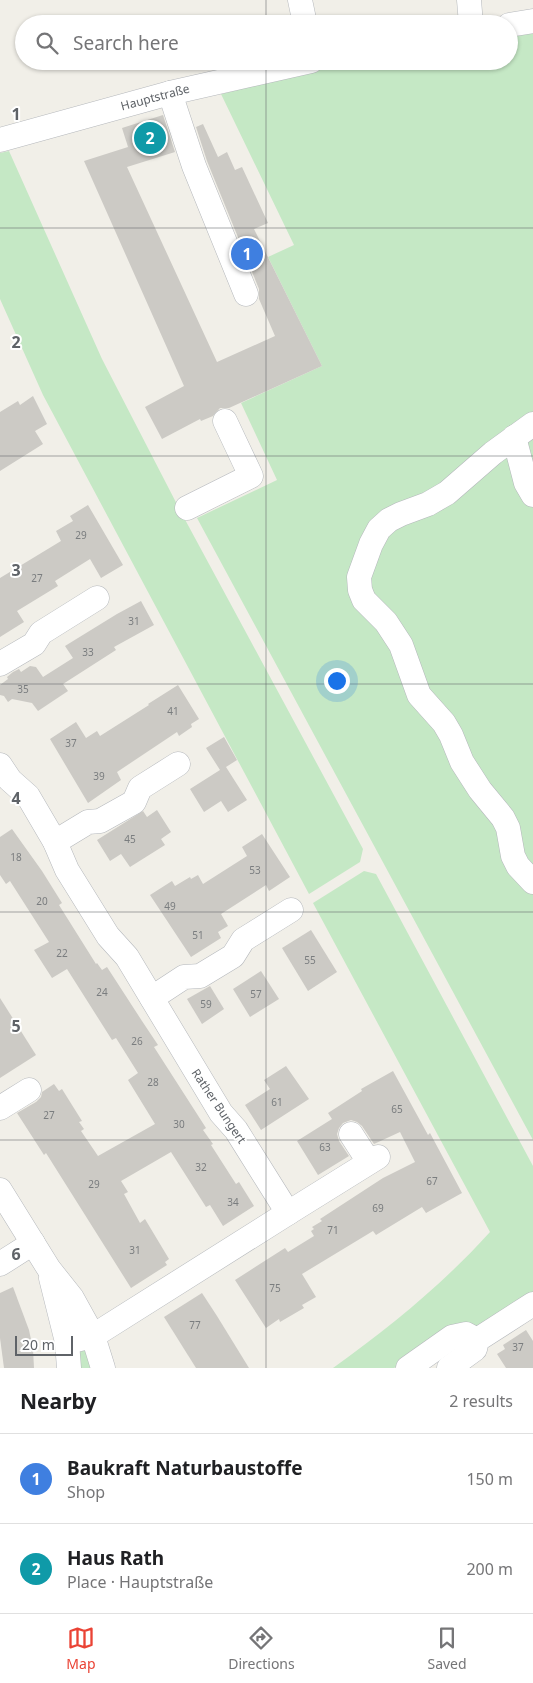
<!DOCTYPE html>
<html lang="en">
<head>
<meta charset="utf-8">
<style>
	:root { --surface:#fff; --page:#f6f6f6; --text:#202124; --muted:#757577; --line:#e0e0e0; --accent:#ea4335 }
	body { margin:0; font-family:"Noto Sans",sans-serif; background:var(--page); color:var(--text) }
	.scale { position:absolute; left:15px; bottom:12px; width:58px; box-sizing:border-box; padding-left:5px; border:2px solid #5f6368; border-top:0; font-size:14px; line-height:18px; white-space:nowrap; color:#5f6368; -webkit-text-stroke:4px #fff; paint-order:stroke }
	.you { position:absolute; left:336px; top:680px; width:18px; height:18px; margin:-12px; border:4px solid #fff; border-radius:50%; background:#1a73e8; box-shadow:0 0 0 8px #1a73e833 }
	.badge { display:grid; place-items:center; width:32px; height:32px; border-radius:50%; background:var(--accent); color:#fff; font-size:16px; font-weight:700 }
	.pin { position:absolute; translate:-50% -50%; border:2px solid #fff; box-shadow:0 1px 5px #0006 }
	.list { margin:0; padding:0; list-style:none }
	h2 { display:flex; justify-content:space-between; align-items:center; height:65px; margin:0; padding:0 20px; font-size:21px }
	h2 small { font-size:16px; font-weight:400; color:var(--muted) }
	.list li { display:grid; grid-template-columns:32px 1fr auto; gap:15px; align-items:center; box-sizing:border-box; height:90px; padding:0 20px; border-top:1px solid var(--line) }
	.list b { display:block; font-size:19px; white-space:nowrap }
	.list p { margin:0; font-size:16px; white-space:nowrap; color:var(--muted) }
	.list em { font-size:16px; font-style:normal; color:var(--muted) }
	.icon { flex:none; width:28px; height:28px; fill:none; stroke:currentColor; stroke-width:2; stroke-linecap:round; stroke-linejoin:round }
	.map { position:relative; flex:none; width:533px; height:1368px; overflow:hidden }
	.search { position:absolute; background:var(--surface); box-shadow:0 1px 4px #0004; left:15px; right:15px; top:15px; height:55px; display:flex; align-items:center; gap:12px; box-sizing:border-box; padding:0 18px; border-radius:28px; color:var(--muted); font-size:19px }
	.sheet { height:245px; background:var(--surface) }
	nav { display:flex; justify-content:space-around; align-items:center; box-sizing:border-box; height:70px; border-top:1px solid var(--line); background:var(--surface); font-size:14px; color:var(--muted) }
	nav a { display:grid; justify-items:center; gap:2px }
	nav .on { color:var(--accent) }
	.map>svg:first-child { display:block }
</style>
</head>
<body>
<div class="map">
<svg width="533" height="1368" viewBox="0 0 533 1368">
	<rect width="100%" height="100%" fill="#f1efe8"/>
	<g fill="#c5e8c5">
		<path d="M533,31v1109l-336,-622 80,-38 -36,-77 81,-37 -54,-109 26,-12 -73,-151 112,-28 33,-5h143v-25z"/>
		<path d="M9,151l93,208 80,155 181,335 -3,13 -51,32 -266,-499 -43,-96v-146z"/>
		<path d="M364,871l12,3 157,292v126l-60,38 -14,-3 -65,41h-61c57,-41 110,-84 157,-136l-177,-329z"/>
		<path d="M83,1350h4l9,18h-22l5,-15z"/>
	</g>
	<g fill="#cccac5">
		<path d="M163,115l12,37 -48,15 90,195 58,-26 -16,-37v-10l-52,-128 -11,-34 7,-3 15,33 9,-5 8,18 7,-3 26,56 -14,6 68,137 -93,42h-9l-7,8 -12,5 -1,-2 -38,20 -17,-32 39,-21 -100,-225 44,-14 -6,-19z"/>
		<path d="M33,396l14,28 -12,7 8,13 -43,27v-59l18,-11 2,4z"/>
		<path d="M88,505l35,60 -22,13 -11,-19 -35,22 3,5 -41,25 7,11 -24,15v-59l61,-37 -5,-10 17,-10 -3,-5z"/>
		<path d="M141,601l13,24 -40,22 2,3 -53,34 5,7 -30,20 -6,-8 -20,-4 -4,3 -4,-6 -4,-1v-10l8,-6 -1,-2 6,-5 6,-3 2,3 9,-6 6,1 7,10 30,-19 -8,-12 52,-32z"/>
		<path d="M178,685l21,34 -8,5 1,3 -13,9 -2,-4 -60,40 4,8 -33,23 -38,-64 26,-17 10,16 11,-7 3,5 49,-31 -1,-1z"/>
		<path d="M224,737l13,23 -11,7 21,33 -19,12 -7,-11 -17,11 -14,-23 30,-19 -14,-22z"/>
		<path d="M157,810l14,22 -10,7 4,6 -35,22 -9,-13 -11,7 -13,-21 46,-29 4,6z"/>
		<path d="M12,829l30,42 20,32 -3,2 37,59 1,-1 5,7 5,-3 35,54 16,24 -4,2 52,81 -3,2 10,14 -2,1 25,39 3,-2 15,24 -31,20 -13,-21 -4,2 -35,-55 -50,29 7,11 -4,2 16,29 5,-4 24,40 -4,3 2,3 -36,23 -85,-135 -2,2 -27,-42 19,-11 5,-5 1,-5 12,-8 5,7 3,-2 20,32 -3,1 5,7 -3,2 17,25 57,-32 -27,-44 10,-7 -22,-35 -4,2 -45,-71 -15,9 -18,-28 15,-8 -39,-61 -4,3 -6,-9v-38z"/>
		<path d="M262,834l28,43 -21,14 -3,-6 -45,29 7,12 -10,6 3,6 -30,19 -41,-62 22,-14 3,5 15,-9 1,2 7,-4 5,9 44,-28 -5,-9z"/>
		<path d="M311,930l26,42 -29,19 -26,-43z"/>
		<path d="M261,971l18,28 -29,18 -17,-28z"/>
		<path d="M210,986l14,23 -22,15 -15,-25z"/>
		<path d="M0,998l36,57 -36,23z"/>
		<path d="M286,1066l23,33 -48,31 -16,-25 25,-16 -6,-9z"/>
		<path d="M393,1071l35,64 2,-2 32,60 -36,20 -4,-6 -46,28 -3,-4 -71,43 14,23 -14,8 2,3 -24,14 -1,-3 -13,9 -31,-48 50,-32 3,4 26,-16 -3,-5 3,-2 -2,-2 10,-6 -2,-2 63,-41 32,-16 -15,-30 -26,12 -12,-18 -5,-4 -6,-2 -8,3 -4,5 -2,6 2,7 10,15 -31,19 -21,-34 35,-22 -4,-6 34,-22 -1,-2z"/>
		<path d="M13,1287l16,43 4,19 1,19h-30l-4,-30v-45z"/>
		<path d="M202,1293l15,23 32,52h-53l-32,-51z"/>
		<path d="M526,1330l7,11v27h-27l-9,-14 8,-5 -2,-4z"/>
	</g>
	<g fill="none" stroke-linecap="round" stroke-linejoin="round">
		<g stroke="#b5b8bc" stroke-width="25">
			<g id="minor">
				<path d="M300,0l5,24"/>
				<path d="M469,0l2,24"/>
				<path d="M509,25l24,-4"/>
				<path d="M170,93l24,73 52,128"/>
				<path d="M0,140l170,-47 141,-32"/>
				<path d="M533,424l-40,29 -46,40 -19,11 -27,10 -12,6 -10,9 -8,15 -12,33 1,13 4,10 22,22 15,23 18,50 25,28 7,12 11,27 18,28 23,28 5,10 5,28 5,10 15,16"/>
				<path d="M514,437l12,46 7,12"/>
				<path d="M187,508l64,-32 -26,-55"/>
				<path d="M0,664l34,-20 7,-11 56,-35"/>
				<path d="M0,765l10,15 18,16 27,46 12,28 41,66 19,21 94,156 15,17 52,83 -195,123 -26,6"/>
				<path d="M55,842l33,-20 12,-1 34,-19 6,-14 38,-24"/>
				<path d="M152,998l32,-21 16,-1 33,-20 10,-16 48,-30"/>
				<path d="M0,1108l29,-18"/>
				<path d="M351,1134l18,28"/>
				<path d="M0,1190l49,79 23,29 21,38 10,32"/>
				<path d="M288,1213l90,-56"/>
				<path d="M0,1264l33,-21"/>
				<path d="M51,1278l16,64 2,26"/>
				<path d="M408,1368l44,-31 14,-3 11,6"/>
				<path d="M449,1368l26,-19 2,-9 56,-36"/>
			</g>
		</g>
		<use href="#minor" stroke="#fff" stroke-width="24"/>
	</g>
	<path fill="none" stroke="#5f6368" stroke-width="1" stroke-opacity="0.55" d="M266,0v24M266,61v1307M0,228h533M0,456h533M0,684h533M0,912h533M0,1140h533"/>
	<g text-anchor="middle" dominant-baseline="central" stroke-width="4" stroke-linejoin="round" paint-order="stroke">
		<g font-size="10" fill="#7a7d7f">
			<text x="81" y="535">29</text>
			<text x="37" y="578">27</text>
			<text x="134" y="621">31</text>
			<text x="88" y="652">33</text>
			<text x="23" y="689">35</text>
			<text x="173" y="711">41</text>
			<text x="71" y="743">37</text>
			<text x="99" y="776">39</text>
			<text x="130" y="839">45</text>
			<text x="16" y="857">18</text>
			<text x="255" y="870">53</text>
			<text x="42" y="901">20</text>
			<text x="170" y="906">49</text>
			<text x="198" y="935">51</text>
			<text x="62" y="953">22</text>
			<text x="310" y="960">55</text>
			<text x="102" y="992">24</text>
			<text x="256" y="994">57</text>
			<text x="206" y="1004">59</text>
			<text x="137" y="1041">26</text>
			<text x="153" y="1082">28</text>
			<text x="277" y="1102">61</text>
			<text x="397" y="1109">65</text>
			<text x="49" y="1115">27</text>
			<text x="179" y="1124">30</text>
			<text x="325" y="1147">63</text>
			<text x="201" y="1167">32</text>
			<text x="432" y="1181">67</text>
			<text x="94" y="1184">29</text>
			<text x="233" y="1202">34</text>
			<text x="378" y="1208">69</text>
			<text x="333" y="1230">71</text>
			<text x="135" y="1250">31</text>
			<text x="275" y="1288">75</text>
			<text x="195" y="1325">77</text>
			<text x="518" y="1347">37</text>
		</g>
		<g font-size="12" fill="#5f6368" stroke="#fff">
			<text transform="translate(155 97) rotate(-15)">Hauptstraße</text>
			<text transform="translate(219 1106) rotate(56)">Rather Bungert</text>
		</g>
	</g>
	<g font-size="16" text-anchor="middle" font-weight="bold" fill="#5f6368" stroke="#fff" stroke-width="4" stroke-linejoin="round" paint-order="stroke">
		<text x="16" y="120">1</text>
		<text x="16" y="348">2</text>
		<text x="16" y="576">3</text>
		<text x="16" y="804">4</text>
		<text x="16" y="1032">5</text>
		<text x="16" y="1260">6</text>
	</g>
</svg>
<div class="scale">20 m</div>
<div class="you"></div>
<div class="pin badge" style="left:247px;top:254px;background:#3f7fe0">1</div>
<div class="pin badge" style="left:150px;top:138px;background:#0f9aa8">2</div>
<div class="search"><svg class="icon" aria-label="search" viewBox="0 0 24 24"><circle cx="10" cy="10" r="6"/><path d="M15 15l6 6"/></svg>Search here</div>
</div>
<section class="sheet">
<h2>Nearby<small>2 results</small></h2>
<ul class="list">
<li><span class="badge" style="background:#3f7fe0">1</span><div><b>Baukraft Naturbaustoffe</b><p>Shop</p></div><em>150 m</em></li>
<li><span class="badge" style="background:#0f9aa8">2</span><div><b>Haus Rath</b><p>Place · Hauptstraße</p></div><em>200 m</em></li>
</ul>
</section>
<nav>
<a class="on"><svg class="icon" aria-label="map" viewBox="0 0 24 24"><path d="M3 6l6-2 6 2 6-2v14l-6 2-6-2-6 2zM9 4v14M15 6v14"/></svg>Map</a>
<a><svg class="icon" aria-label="directions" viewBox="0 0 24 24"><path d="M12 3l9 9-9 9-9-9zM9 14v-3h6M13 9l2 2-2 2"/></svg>Directions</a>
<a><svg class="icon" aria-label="saved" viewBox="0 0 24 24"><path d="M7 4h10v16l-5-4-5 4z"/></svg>Saved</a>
</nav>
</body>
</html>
